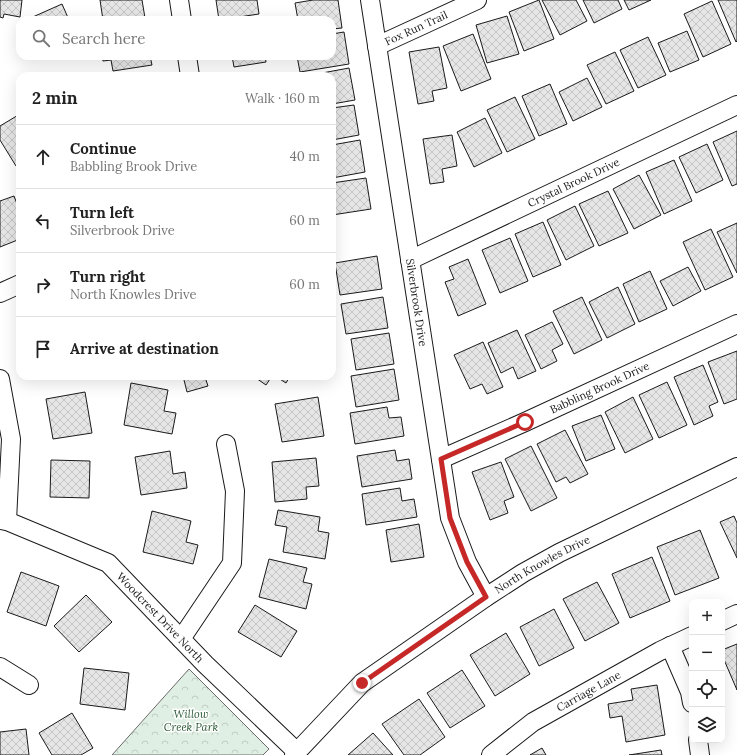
<!DOCTYPE html>
<html lang="en">
<head>
<meta charset="utf-8">
<style>
	:root { --surface:#fff; --page:#f6f6f6; --text:#222; --muted:#767676; --line:#e0e0e0 }
	body { margin:0; font-family:Lora,serif; background:var(--page); color:var(--text) }
	.controls { position:absolute; right:12px; bottom:12px; display:grid; overflow:hidden; border-radius:8px; box-shadow:0 4px 16px #0002 }
	.controls button { width:36px; height:36px; display:grid; place-items:center; padding:0; border:0; border-bottom:1px solid var(--line); background:var(--surface); color:var(--text); font:20px sans-serif }
	.stop { position:absolute; width:12px; height:12px; margin:-9px; border:3px solid #c62828; border-radius:50%; background:#fff }
	.stop.end { background:#c62828; border-color:#fff; box-shadow:0 1px 4px #0008 }
	.list { margin:0; padding:0; list-style:none }
	h2 { display:flex; justify-content:space-between; align-items:center; height:52px; margin:0; padding:0 16px; font-size:17px }
	h2 small { font-size:13px; font-weight:400; color:var(--muted) }
	.list li { display:grid; grid-template-columns:26px 1fr auto; gap:12px; align-items:center; box-sizing:border-box; height:64px; padding:0 16px; border-top:1px solid var(--line) }
	.list b { display:block; font-size:15px; white-space:nowrap }
	.list p { margin:0; font-size:13px; white-space:nowrap; color:var(--muted) }
	.list em { font-size:13px; font-style:normal; color:var(--muted) }
	.icon { flex:none; width:22px; height:22px; fill:none; stroke:currentColor; stroke-width:2; stroke-linecap:round; stroke-linejoin:round }
	.map { position:relative; flex:none; width:737px; height:755px; overflow:hidden }
	.search { position:absolute; background:var(--surface); box-shadow:0 4px 16px #0002; left:16px; top:16px; width:320px; height:44px; display:flex; align-items:center; gap:10px; box-sizing:border-box; padding:0 14px; border-radius:12px; color:var(--muted); font-size:15px }
	.panel { position:absolute; background:var(--surface); box-shadow:0 4px 16px #0002; left:16px; top:72px; width:320px; height:308px; border-radius:12px }
	.map>svg:first-child { display:block }
</style>
</head>
<body>
<div class="map">
<svg width="737" height="755" viewBox="0 0 737 755">
	<defs>
		<pattern id="forest-crowns" width="20" height="18" patternUnits="userSpaceOnUse"><rect width="20" height="18" fill="#e0efe3"/><path d="M2 6a3 3 0 1 1 6 0M12 15a3 3 0 1 1 6 0" fill="none" stroke="#c0ccc2"/></pattern>
		<pattern id="building-cross-hatch" width="8" height="8" patternUnits="userSpaceOnUse"><rect width="8" height="8" fill="#e6e6e6"/><path d="M0 0l8 8M0 8l8-8" fill="none" stroke="#c5c5c5"/></pattern>
	</defs>
	<rect width="100%" height="100%" fill="#fff"/>
	<path fill="url(#forest-crowns)" stroke="#6a6a6a" d="M189,669l80,80 -6,6h-151z"/>
	<g fill="url(#building-cross-hatch)" stroke="#1a1a1a">
		<path d="M0,0h22l-2,17 -16,-3 -1,4 -3,-1z"/>
		<path d="M100,0h42l3,18 -42,2z"/>
		<path d="M216,0h41l2,14 -40,6z"/>
		<path d="M313,0h25l4,28 -10,1v-9h-34l-3,-17z"/>
		<path d="M539,0l15,39 -30,12 -15,-39z"/>
		<path d="M542,0h34l11,21 -27,14z"/>
		<path d="M583,0h35l4,9 -28,14z"/>
		<path d="M624,0h27l-22,10z"/>
		<path d="M718,0h19v41l-1,1z"/>
		<path d="M712,1l19,43 -28,13 -19,-43z"/>
		<path d="M62,4l7,16h-43z"/>
		<path d="M507,16l12,38 -32,9 -11,-38z"/>
		<path d="M687,31l12,29 -29,12 -12,-29z"/>
		<path d="M344,32l5,32 -49,8 -3,-16h35v-22z"/>
		<path d="M473,34l18,45 -30,12 -18,-45z"/>
		<path d="M648,37l18,38 -28,13 -18,-38z"/>
		<path d="M439,47l8,41 -15,3 2,10 -16,3 -9,-52z"/>
		<path d="M615,52l19,39 -28,13 -19,-39z"/>
		<path d="M102,56h48l2,9 -39,6 -2,-11 -8,1z"/>
		<path d="M232,56h33l1,6 -32,5z"/>
		<path d="M349,68l6,32 -23,4v-28h-26z"/>
		<path d="M43,73l10,3h-11z"/>
		<path d="M268,73v3h-19z"/>
		<path d="M587,78l15,29 -29,14 -14,-29z"/>
		<path d="M550,84l17,40 -28,12 -17,-40z"/>
		<path d="M515,97l20,42 -28,13 -20,-42z"/>
		<path d="M354,105l5,30 -27,5v-32z"/>
		<path d="M20,114v50l-4,2 -16,-26v-14z"/>
		<path d="M485,118l17,35 -28,14 -17,-35z"/>
		<path d="M737,131v53l-5,2 -19,-44z"/>
		<path d="M452,135l5,31 -15,3 2,13 -14,2 -7,-45z"/>
		<path d="M360,140l5,32 -33,6v-33z"/>
		<path d="M707,144l16,36 -27,13 -17,-36z"/>
		<path d="M674,160l18,41 -28,13 -18,-42z"/>
		<path d="M639,175l22,40 -27,14 -21,-40z"/>
		<path d="M366,178l5,31 -39,6v-32z"/>
		<path d="M608,191l20,42 -29,13 -20,-42z"/>
		<path d="M14,196l6,16v27l-20,8v-46z"/>
		<path d="M575,206l19,40 -28,14 -19,-40z"/>
		<path d="M543,222l18,43 -28,12 -18,-43z"/>
		<path d="M737,223v50l-20,-41z"/>
		<path d="M711,229l22,48 -28,13 -22,-48z"/>
		<path d="M510,238l18,43 -28,12 -18,-43z"/>
		<path d="M377,256l5,33 -42,6 -5,-32z"/>
		<path d="M468,259l18,45 -28,12 -13,-34 9,-3 -5,-12z"/>
		<path d="M688,267l13,24 -28,15 -13,-25z"/>
		<path d="M650,271l17,38 -28,13 -16,-38z"/>
		<path d="M618,287l17,37 -28,14 -18,-36z"/>
		<path d="M383,297l5,31 -42,6 -5,-30z"/>
		<path d="M582,297l20,43 -28,14 -21,-43z"/>
		<path d="M552,322l11,22 -11,6 5,11 -16,8 -16,-34z"/>
		<path d="M517,330l19,41 -18,8 -5,-12 -12,6 -13,-30z"/>
		<path d="M389,333l5,31 -38,6 -5,-31z"/>
		<path d="M483,342l20,45 -16,7 -5,-10 -12,5 -16,-34z"/>
		<path d="M737,351v48l-13,5 -16,-42z"/>
		<path d="M703,365l15,37 -9,4 4,10 -19,9 -20,-48z"/>
		<path d="M394,369l5,31 -43,7 -5,-31z"/>
		<path d="M183,376h24l-2,1 3,9 -21,6z"/>
		<path d="M253,376h19l-6,9z"/>
		<path d="M275,376h15l-4,7z"/>
		<path d="M667,382l20,43 -28,13 -20,-43z"/>
		<path d="M131,383l37,7 -4,21 12,2 -4,21 -48,-9z"/>
		<path d="M85,392l7,41 -39,6 -7,-40z"/>
		<path d="M318,397l6,39 -42,6 -7,-38z"/>
		<path d="M633,397l20,42 -28,14 -20,-41z"/>
		<path d="M387,407l2,11 12,-1 3,19 -49,8 -5,-31z"/>
		<path d="M601,415l14,34 -29,12 -14,-35z"/>
		<path d="M565,430l23,44 -18,9 -4,-6 -10,5 -19,-38z"/>
		<path d="M531,446l26,52 -26,13 -26,-52z"/>
		<path d="M395,450l2,11 12,-2 3,20 -50,8 -5,-31z"/>
		<path d="M170,451l3,23 12,-2 2,16 -46,7 -6,-38z"/>
		<path d="M316,458l3,28 -13,1 1,12 -32,3 -3,-40z"/>
		<path d="M51,460l39,1 -1,37 -39,-1z"/>
		<path d="M501,462l13,35 -10,4 4,12 -18,7 -18,-48z"/>
		<path d="M400,488l2,13 12,-2 3,18 -51,8 -4,-31z"/>
		<path d="M278,510l42,7 -2,14 11,2 -4,26 -42,-7 4,-25 -12,-2z"/>
		<path d="M152,511l39,10 -5,21 12,3 -5,19 -50,-12z"/>
		<path d="M734,516l3,7v35l-17,-36z"/>
		<path d="M419,524l5,33 -33,5 -5,-32z"/>
		<path d="M700,530l19,48 -44,17 -18,-48z"/>
		<path d="M652,557l18,44 -40,17 -18,-44z"/>
		<path d="M269,559l38,9 -4,14 9,2 -6,25 -47,-12z"/>
		<path d="M21,572l38,14 -13,40 -39,-14z"/>
		<path d="M597,582l22,41 -34,18 -22,-42z"/>
		<path d="M86,595l26,27 -33,30 -25,-26z"/>
		<path d="M255,605l42,26 -16,26 -43,-25z"/>
		<path d="M554,609l20,39 -35,18 -19,-39z"/>
		<path d="M506,633l24,41 -35,22 -25,-41z"/>
		<path d="M737,644v46l-15,-35v-5z"/>
		<path d="M84,668l45,5 -4,37 -45,-6z"/>
		<path d="M462,670l23,36 -35,22 -23,-35z"/>
		<path d="M657,685l8,50 -39,7 -4,-26 -12,2 -2,-14 25,-4 -2,-11z"/>
		<path d="M419,699l26,38 -25,18h-16l-22,-31z"/>
		<path d="M72,713l21,35 -12,7h-29l-13,-22z"/>
		<path d="M26,729l3,26h-29v-23z"/>
		<path d="M373,733l20,22h-45z"/>
		<path d="M542,748l4,7h-16z"/>
		<path d="M661,750l1,5h-33z"/>
	</g>
	<g fill="none" stroke-linecap="round" stroke-linejoin="round">
		<g stroke="#1a1a1a" stroke-width="20">
			<g id="minor">
				<path d="M179,0l3,20"/>
				<path id="s1" d="M370,0l80,518 17,44 19,35"/>
				<path id="s2" d="M377,46l100,-46"/>
				<path d="M187,56l3,20"/>
				<path id="s3" d="M410,260l327,-155"/>
				<path d="M0,293l20,-9"/>
				<path d="M0,379l11,60 -4,82"/>
				<path id="s4" d="M441,459l84,-37 212,-98"/>
				<path id="s5" d="M0,520l7,1 101,42 97,101 92,88"/>
				<path d="M722,621l15,-7"/>
				<path d="M181,639l51,-76 3,-72 -9,-47"/>
				<path d="M670,646l20,46 2,11"/>
				<path d="M0,667l29,18"/>
				<path d="M698,740l2,15"/>
				<path id="s6" d="M294,755l68,-72 124,-86 37,-24 36,-20 178,-86"/>
				<path id="s7" d="M491,755l42,-33 127,-71 32,-15"/>
			</g>
		</g>
		<use href="#minor" stroke="#fff" stroke-width="18"/>
	</g>
	<g fill="none" stroke-linecap="round" stroke-linejoin="round">
		<path stroke="#c62828" stroke-width="5" d="M362,683l124,-86 -19,-35 -17,-44 -9,-59 84,-37"/>
	</g>
	<g text-anchor="middle" dominant-baseline="central" stroke-width="3" stroke-linejoin="round" paint-order="stroke">
		<g font-size="11" fill="#1a1a1a" stroke="#fff">
			<text stroke="none"><textPath href="#s2" startOffset="43">Fox Run Trail</textPath></text>
			<text stroke="none"><textPath href="#s3" startOffset="181">Crystal Brook Drive</textPath></text>
			<text stroke="none"><textPath href="#s1" startOffset="306">Silverbrook Drive</textPath></text>
			<text stroke="none"><textPath href="#s4" startOffset="174">Babbling Brook Drive</textPath></text>
			<text stroke="none"><textPath href="#s6" startOffset="315">North Knowles Drive</textPath></text>
			<text stroke="none"><textPath href="#s5" startOffset="192">Woodcrest Drive North</textPath></text>
			<text stroke="none"><textPath href="#s7" startOffset="117">Carriage Lane</textPath></text>
		</g>
		<g font-size="11" font-style="italic" fill="#2b5a34" stroke="#fff">
			<text x="191" y="714">Willow<tspan x="191" dy="13">Creek Park</tspan></text>
		</g>
	</g>
</svg>
<div class="controls">
<button>+</button>
<button>−</button>
<button><svg class="icon" aria-label="locate" viewBox="0 0 24 24"><circle cx="12" cy="12" r="6"/><path d="M12 2v4M12 18v4M2 12h4M18 12h4"/></svg></button>
<button><svg class="icon" aria-label="layers" viewBox="0 0 24 24"><path d="M12 4l9 5-9 5-9-5zM3 14l9 5 9-5"/></svg></button>
</div>
<div class="stop" style="left:525px;top:422px"></div>
<div class="stop end" style="left:362px;top:683px"></div>
<div class="search"><svg class="icon" aria-label="search" viewBox="0 0 24 24"><circle cx="10" cy="10" r="6"/><path d="M15 15l6 6"/></svg>Search here</div>
<section class="panel">
<h2>2 min<small>Walk · 160 m</small></h2>
<ul class="list">
<li><svg class="icon" aria-label="ahead" viewBox="0 0 24 24"><path d="M12 20V5M6 11l6-6 6 6"/></svg><div><b>Continue</b><p>Babbling Brook Drive</p></div><em>40 m</em></li>
<li><svg class="icon" aria-label="left" viewBox="0 0 24 24"><path d="M17 20v-9H6M10 6l-5 5 5 5"/></svg><div><b>Turn left</b><p>Silverbrook Drive</p></div><em>60 m</em></li>
<li><svg class="icon" aria-label="right" viewBox="0 0 24 24"><path d="M7 20v-9h11M14 6l5 5-5 5"/></svg><div><b>Turn right</b><p>North Knowles Drive</p></div><em>60 m</em></li>
<li><svg class="icon" aria-label="arrive" viewBox="0 0 24 24"><path d="M6 21V4h12l-3 4 3 4H6"/></svg><div><b>Arrive at destination</b></div></li>
</ul>
</section>
</div>
</body>
</html>
